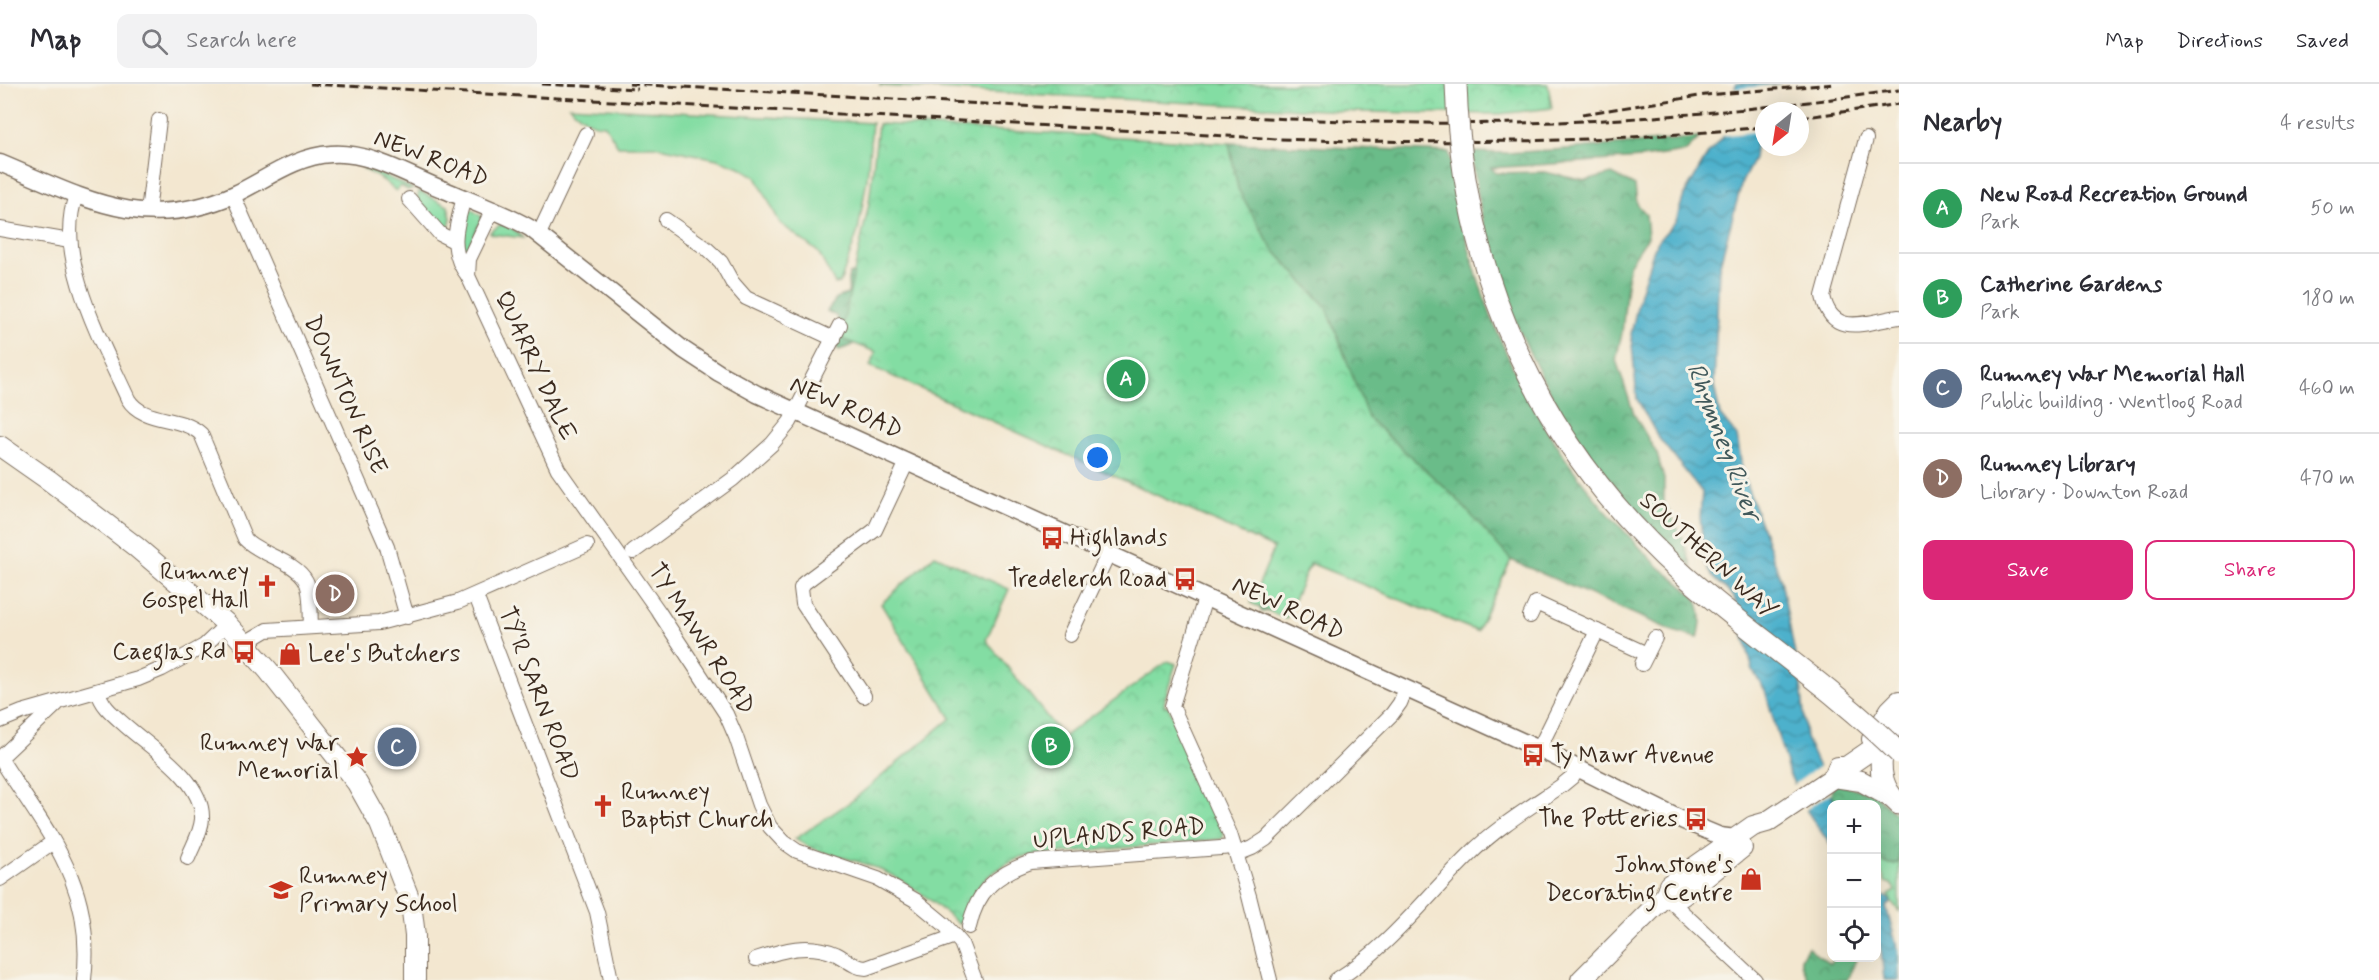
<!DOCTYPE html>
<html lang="en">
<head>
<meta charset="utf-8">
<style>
	:root { --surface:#fff; --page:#f2f2f3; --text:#2b2b33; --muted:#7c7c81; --line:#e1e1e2; --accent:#db2777 }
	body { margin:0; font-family:Mynerve,sans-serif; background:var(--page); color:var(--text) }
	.controls { position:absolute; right:18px; bottom:18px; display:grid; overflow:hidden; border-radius:12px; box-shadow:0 6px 24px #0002 }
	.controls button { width:54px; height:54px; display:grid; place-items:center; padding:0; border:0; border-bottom:2px solid var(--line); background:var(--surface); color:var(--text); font:30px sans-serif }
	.compass { position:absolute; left:1755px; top:18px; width:54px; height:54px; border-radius:50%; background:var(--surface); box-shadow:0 6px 24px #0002; rotate:210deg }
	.you { position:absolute; left:1098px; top:374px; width:21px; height:21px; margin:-15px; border:4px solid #fff; border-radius:50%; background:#1a73e8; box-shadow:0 0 0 9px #1a73e833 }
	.badge { display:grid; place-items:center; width:39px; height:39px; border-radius:50%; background:var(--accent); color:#fff; font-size:20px; font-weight:700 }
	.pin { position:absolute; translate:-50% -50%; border:3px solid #fff; box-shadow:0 2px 6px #0006 }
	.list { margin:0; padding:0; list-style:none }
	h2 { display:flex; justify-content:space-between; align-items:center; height:78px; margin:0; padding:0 24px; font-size:26px }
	h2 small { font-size:20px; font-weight:400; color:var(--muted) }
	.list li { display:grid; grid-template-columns:39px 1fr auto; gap:18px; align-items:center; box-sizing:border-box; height:90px; padding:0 24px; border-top:2px solid var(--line) }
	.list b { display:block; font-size:22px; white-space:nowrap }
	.list p { margin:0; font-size:20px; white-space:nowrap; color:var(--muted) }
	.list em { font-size:20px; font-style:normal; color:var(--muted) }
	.actions { display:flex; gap:12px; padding:18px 24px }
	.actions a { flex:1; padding:14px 0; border:2px solid var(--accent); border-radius:12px; text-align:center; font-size:21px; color:var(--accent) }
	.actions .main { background:var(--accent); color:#fff }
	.icon { flex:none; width:33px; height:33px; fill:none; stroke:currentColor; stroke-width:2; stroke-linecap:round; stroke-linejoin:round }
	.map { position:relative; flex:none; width:1899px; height:896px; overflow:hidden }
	header { display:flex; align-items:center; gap:36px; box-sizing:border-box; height:84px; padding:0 30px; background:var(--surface); border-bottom:2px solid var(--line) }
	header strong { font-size:28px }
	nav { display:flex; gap:33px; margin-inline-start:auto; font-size:21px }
	.search { width:420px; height:54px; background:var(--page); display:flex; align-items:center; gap:15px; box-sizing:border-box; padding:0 21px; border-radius:12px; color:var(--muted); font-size:22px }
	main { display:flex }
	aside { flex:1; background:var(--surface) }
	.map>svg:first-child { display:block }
</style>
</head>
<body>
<header>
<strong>Map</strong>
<div class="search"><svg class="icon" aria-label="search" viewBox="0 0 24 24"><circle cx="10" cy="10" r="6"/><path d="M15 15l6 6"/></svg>Search here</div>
<nav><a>Map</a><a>Directions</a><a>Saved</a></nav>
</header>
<main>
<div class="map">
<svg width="1899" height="896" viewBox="0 0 1899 896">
	<defs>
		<pattern id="forest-crowns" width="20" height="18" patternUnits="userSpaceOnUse" patternTransform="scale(1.5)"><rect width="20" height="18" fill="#6abc89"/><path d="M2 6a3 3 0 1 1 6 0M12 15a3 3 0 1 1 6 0" fill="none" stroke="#58996f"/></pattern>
		<pattern id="park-crowns" width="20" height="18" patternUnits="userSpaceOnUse" patternTransform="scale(1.5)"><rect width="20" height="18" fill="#83dda3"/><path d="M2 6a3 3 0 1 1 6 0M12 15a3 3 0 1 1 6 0" fill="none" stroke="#72be8c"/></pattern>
		<pattern id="water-waves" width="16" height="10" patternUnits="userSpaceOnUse" patternTransform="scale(1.5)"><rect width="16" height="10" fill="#4db1cc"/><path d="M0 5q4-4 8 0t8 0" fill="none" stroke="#4190a5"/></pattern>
	</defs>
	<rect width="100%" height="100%" fill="#f7f3e8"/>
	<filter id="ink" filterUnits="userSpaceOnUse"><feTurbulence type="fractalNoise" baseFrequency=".0167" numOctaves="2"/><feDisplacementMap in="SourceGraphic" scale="12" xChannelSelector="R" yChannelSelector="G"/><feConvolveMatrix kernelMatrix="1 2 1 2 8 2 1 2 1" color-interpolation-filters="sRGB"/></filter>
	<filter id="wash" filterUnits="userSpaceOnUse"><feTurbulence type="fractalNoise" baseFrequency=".008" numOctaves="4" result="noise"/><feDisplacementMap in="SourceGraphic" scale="24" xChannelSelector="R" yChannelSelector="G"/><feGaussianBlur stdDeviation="1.35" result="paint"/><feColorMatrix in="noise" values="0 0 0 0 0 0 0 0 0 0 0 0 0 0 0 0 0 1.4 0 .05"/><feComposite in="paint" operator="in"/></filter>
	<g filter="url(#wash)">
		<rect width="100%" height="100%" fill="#f3e7d0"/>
		<g fill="#83dda3" stroke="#5f8460" stroke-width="1.5">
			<path d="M569,22l303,17 -5,56 -9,52 -18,52 -5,1 -17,-32 -38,-29 -24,-46 -16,-10 -23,-8 -62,-13h-37l-13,-21c-14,1 -25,-10 -36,-19z"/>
			<path d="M364,83l50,22 -6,1 -7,-4 -5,5 -13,-11 -20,-11z"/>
			<path d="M419,107l29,15 3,12 -2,9 -7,1 -25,-28z"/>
			<path d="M471,125l11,8 -15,33 -3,2 -3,-1c-2,-13 -1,-34 10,-42z"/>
			<path d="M500,141l9,1 14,12 -31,-4 -2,-2z"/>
			<path d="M1876,774c9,5 14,9 23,4v49l-8,-10 -2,-6 7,-4 -5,-7 -6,-2z"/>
		</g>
		<g fill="url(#forest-crowns)" stroke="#527354" stroke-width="1.5">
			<path d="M1694,54h5l-14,14 -44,6 -150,10 5,5 48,-1 42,9 26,-7 23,12 2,18 9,10 2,23 -19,28 -7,68 -6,27 18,54 23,40 7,25v23l18,35 10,30c-103,-95 -172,-201 -207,-338 -7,-25 -9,-51 -14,-77l36,1 61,-4z"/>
			<path d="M1229,59l220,9c19,132 69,256 156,358 17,19 35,38 53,56 9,8 37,27 40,37 5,12 3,23 0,35l-25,-7 -162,-71 -34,71 -166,-68c-5,13 -34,50 -49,49l-5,-8 17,-56 -347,-157v-7l528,113 -87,-79 -41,-110 -56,-61 -33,-58z"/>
			<path d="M857,188l-2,70 -4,4 -12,4 -3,-3 3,-25 -3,-6 -9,-5 11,-14 10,-3c2,-8 -2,-12 1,-20z"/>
			<path d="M1836,700l37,9 26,23v46c-9,5 -14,1 -22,-4l-1,-54h-41l-6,-10z"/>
			<path d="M1808,863l21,17 7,-6h21l-10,22h-39c-6,-17 -13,-16 0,-33z"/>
		</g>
		<g fill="url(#park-crowns)" stroke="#5f8460" stroke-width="1.5">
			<path d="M880,0h668l4,24 -52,6 -141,-2 -479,-26z"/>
			<path d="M878,40l351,19 9,46 33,58 56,61 41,110 87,79 56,63 -34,71 -167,-68 -24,56 -35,-16 23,-55 -404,-182 6,-14 -34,-13 1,-4 -2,-1 28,-131z"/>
			<path d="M935,471l74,34 -23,51 77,97 105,-76 8,3 -11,34 -1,8h4l56,128 -2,5 -201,18c-31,15 -50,27 -56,62l-7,5c-28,-26 -57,-48 -93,-60 -23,-8 -49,-11 -70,-25l58,-39 98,-82 -70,-114z"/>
		</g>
		<g fill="url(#water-waves)" stroke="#446e75" stroke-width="1.5">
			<path d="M1736,0h45l-12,27h-5v11l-8,17 -2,20 -12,23 -23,86 -5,118 6,29 17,21 6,39 38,105 21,112 4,46 29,66h-3l-1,42 -24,-35 -19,-40 -23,-81 -12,-19 -19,-74 -22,-21 -7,-14 -5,-45 2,-25 -44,-55 -21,-38 -6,-65 9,-41 16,-50 20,-22 8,-26 24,-41 17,-20z"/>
			<path d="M1877,801l4,10 8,3 2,3 -5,6 12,44 1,29h-15l-3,-29 -4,-13z"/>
		</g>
		<g fill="#f3e7d0">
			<path d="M1784,0l-12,27h-8l-1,20 -43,5 2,-3 9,-44z"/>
			<path d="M1821,681l11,27 -28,19 -12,-25z"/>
		</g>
	</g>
	<g filter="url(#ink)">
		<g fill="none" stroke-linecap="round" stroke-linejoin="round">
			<g stroke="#7b6c5c" stroke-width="16">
				<g id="minor">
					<path d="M1866,55l-43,157c9,43 43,26 76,21"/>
					<path d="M233,111l154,352 20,70"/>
					<path d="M76,112c-23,59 27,148 52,203 15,25 53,16 73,35l44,105c15,16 51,22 61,42 6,12 4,32 5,46"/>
					<path d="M464,114c-8,28 -16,53 4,78"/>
					<path d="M409,115l31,35 14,7"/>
					<path d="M493,125l-24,50 -1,17 90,193 101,143 67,102 10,23 23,68 11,22 14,15 13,9 81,28 37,21 29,24 17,19 14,37"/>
					<path d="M148,128l11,-92"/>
					<path d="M666,136l40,28 15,14 11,20 14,16 88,41"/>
					<path d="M0,145l70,12"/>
					<path d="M539,150l47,-100"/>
					<path d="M633,468l100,-73 39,-35 18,-22 50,-97"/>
					<path d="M476,512l121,316 14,68"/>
					<path d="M1205,514l-33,108 58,128 19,62 21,84"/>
					<path d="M1530,532l6,-13 111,51"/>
					<path d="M1070,551l38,-81"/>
					<path d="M245,559l22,-13 112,-7 79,-21 129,-57"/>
					<path d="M1642,580l13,-26"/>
					<path d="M98,607c4,16 16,24 28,35 26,23 78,55 76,93 -1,14 -9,26 -14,39"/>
					<path d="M864,612l-61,-92 -2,-16 3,-5 71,-53 32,-68"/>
					<path d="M0,637l22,-9 116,-33 24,-10 42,-23 23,-22"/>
					<path d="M1539,665l58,-118"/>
					<path d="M0,674c48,76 95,126 84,222"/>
					<path d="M0,674l57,-54"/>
					<path d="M1237,770l15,-6 14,-9 126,-125 8,-11 6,-14"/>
					<path d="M0,795l53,-37"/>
					<path d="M1665,812l90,84"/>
					<path d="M969,843c8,-37 28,-53 62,-65l203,-15"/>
					<path d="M756,875c27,-9 52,-17 80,-5 10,5 19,14 30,14l89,-32"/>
					<path d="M1336,896c53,-32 89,-82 133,-125 27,-27 60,-47 92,-69l11,-9 6,-9"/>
				</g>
			</g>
			<g stroke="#7b6c5c" stroke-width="19">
				<path id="tertiary" d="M0,79c82,34 145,72 235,31 30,-14 60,-38 96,-40 40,-3 79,23 116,37 28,12 57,22 83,37l154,122 35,23 38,21 782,355 145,72 36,15 15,2"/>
			</g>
			<g stroke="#7b6c5c" stroke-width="22">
				<g id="secondary">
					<path d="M0,362l50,35 85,65 92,78 41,46 89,113 23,41 31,79 4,33v44"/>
					<path d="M1872,655l18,-29 9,-9"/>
					<path d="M1834,693l27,4 31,17"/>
					<path d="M1665,812h17l60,-48"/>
					<path d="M1581,896l84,-84 4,-11 84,-59 14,-4 67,-45 4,-10h8l38,-26"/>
				</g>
			</g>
			<g stroke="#7b6c5c" stroke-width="23">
				<path id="primary" d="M1899,632c-19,27 -28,64 0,88"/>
			</g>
			<use href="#minor" stroke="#fff" stroke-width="14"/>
			<use href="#tertiary" stroke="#fff" stroke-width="16"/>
			<use href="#secondary" stroke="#fff" stroke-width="20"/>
			<use href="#primary" stroke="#fff" stroke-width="21"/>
			<g stroke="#3b2a1e" stroke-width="3" stroke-dasharray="9 4.5" stroke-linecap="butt">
				<path d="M310,0l968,55c164,5 322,4 486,-12"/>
				<path d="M542,0l96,5"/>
				<path d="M629,0c187,10 375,22 562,31 108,4 217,10 326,8 127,-2 256,-15 382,-33"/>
				<path d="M1582,30l124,-19 128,-11"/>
				<path d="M1800,34l99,-14"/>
			</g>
			<g stroke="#7b6c5c" stroke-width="23" stroke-linecap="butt">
				<path id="primary-bridge" d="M1456,0c6,193 85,364 229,492 70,61 148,112 214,177"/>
			</g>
			<use href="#primary-bridge" stroke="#fff" stroke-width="21"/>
		</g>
	</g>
	<defs>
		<g id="bus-bare" transform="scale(1.8)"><path d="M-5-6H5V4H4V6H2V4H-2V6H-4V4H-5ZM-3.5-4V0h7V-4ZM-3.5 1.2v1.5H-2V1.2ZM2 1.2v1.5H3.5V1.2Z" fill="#c8321e" stroke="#f7f3e8" stroke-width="2.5" paint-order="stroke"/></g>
		<g id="church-bare" transform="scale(1.8)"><path d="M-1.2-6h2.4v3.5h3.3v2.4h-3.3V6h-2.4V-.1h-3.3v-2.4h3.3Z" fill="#c8321e" stroke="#f7f3e8" stroke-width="2.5" paint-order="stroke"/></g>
		<g id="shop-bare" transform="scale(1.8)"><path d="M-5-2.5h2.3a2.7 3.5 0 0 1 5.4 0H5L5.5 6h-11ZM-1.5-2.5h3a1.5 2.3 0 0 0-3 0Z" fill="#c8321e" stroke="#f7f3e8" stroke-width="2.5" paint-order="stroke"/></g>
		<g id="sight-bare" transform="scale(1.8)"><path d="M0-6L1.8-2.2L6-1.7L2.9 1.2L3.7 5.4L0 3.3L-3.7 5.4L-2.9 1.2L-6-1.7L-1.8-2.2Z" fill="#c8321e" stroke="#f7f3e8" stroke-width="2.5" paint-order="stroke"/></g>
		<g id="school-bare" transform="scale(1.8)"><path d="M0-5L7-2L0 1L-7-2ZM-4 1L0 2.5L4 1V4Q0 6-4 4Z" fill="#c8321e" stroke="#f7f3e8" stroke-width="2.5" paint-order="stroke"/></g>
	</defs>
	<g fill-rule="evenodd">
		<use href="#bus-bare" x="1052" y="454"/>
		<use href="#bus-bare" x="1185" y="495"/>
		<use href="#church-bare" x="267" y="502"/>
		<use href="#bus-bare" x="244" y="568"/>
		<use href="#shop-bare" x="290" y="570"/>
		<use href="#bus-bare" x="1533" y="671"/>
		<use href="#sight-bare" x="357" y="673"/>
		<use href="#church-bare" x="603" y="722"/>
		<use href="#bus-bare" x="1696" y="735"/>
		<use href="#shop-bare" x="1751" y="795"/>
		<use href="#school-bare" x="281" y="806"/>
	</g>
	<g text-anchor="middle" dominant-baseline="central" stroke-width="6" stroke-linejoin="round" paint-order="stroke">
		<g font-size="24" fill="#3b2a1e" stroke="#f7f3e8">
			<text transform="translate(431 75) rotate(21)">NEW ROAD</text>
			<text transform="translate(535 282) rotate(65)">QUARRY DALE</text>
			<text transform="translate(345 311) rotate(66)">DOWNTON RISE</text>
			<text transform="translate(846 324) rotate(24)">NEW ROAD</text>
			<text transform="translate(1708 472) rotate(42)">SOUTHERN WAY</text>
			<text transform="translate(1288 525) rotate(25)">NEW ROAD</text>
			<text transform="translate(701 555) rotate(57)">TY MAWR ROAD</text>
			<text transform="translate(538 610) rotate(69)">TŶ'R SARN ROAD</text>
			<text transform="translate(1119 750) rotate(-5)">UPLANDS ROAD</text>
		</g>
		<g font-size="24" fill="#3b2a1e" stroke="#f7f3e8" text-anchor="end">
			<text x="1070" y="454" text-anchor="start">Highlands</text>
			<text x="249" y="488">Rumney<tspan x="249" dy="28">Gospel Hall</tspan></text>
			<text x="1167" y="495">Tredelerch Road</text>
			<text x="226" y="568">Caeglas Rd</text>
			<text x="308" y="570" text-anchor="start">Lee's Butchers</text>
			<text x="339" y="659">Rumney War<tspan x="339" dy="28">Memorial</tspan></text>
			<text x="1551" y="671" text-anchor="start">Ty Mawr Avenue</text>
			<text x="621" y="708" text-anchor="start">Rumney<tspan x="621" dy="28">Baptist Church</tspan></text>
			<text x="1678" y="735">The Potteries</text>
			<text x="1733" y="781">Johnstone's<tspan x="1733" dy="28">Decorating Centre</tspan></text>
			<text x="299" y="792" text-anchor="start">Rumney<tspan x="299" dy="28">Primary School</tspan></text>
		</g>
		<g font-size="26" font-style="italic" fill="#41595b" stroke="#f7f3e8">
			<text transform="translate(1723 358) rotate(69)">Rhymney River</text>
		</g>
	</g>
</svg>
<div class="controls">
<button>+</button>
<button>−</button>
<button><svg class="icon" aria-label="locate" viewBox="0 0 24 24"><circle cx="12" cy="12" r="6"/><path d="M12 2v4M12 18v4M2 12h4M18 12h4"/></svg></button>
</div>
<svg class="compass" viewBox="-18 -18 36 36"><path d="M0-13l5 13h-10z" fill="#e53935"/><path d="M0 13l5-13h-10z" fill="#7c7c81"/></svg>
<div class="you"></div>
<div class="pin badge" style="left:1126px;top:295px;background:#2e9e5b">A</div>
<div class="pin badge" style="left:1051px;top:662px;background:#2e9e5b">B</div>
<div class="pin badge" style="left:397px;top:663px;background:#5c6f8a">C</div>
<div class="pin badge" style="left:335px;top:510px;background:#8d6e63">D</div>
</div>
<aside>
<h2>Nearby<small>4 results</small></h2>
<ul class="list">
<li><span class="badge" style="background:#2e9e5b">A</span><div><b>New Road Recreation Ground</b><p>Park</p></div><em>50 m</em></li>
<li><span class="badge" style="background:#2e9e5b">B</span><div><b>Catherine Gardens</b><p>Park</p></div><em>180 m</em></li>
<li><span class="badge" style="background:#5c6f8a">C</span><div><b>Rumney War Memorial Hall</b><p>Public building · Wentloog Road</p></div><em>460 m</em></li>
<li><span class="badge" style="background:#8d6e63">D</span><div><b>Rumney Library</b><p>Library · Downton Road</p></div><em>470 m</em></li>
</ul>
<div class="actions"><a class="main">Save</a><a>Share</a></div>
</aside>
</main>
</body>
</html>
